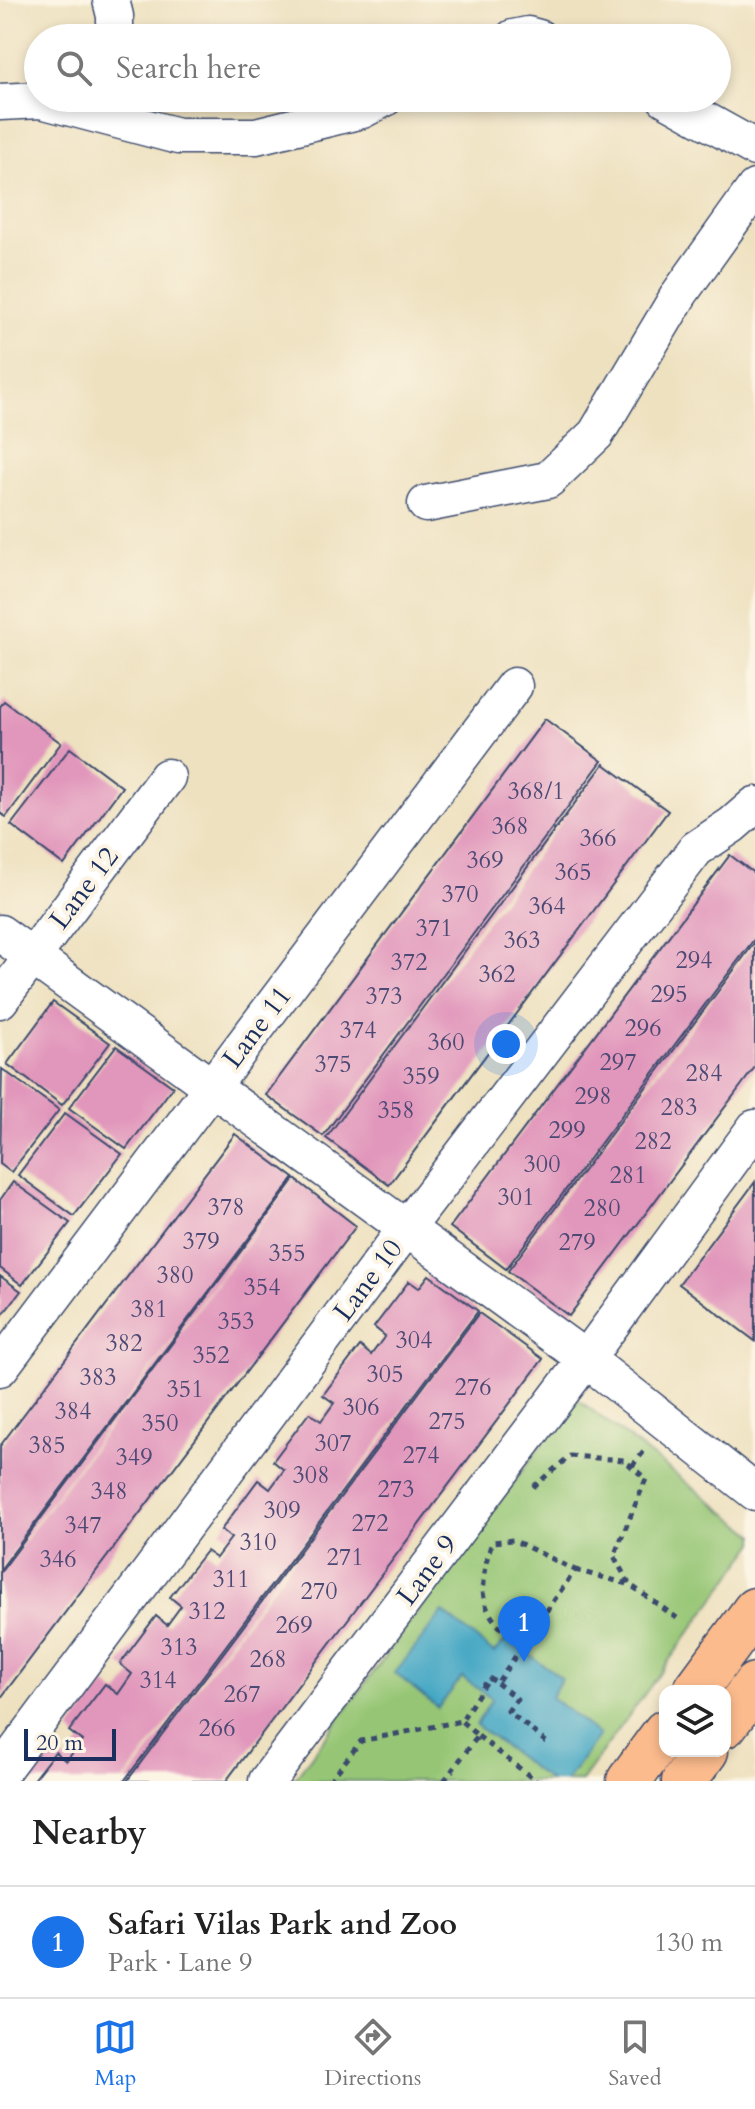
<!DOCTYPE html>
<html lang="en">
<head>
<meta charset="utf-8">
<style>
	:root { --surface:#fff; --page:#f2f2f2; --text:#222; --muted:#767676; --line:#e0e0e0; --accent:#1a73e8 }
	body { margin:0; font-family:Cardo,serif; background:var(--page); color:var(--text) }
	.controls { position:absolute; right:24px; bottom:24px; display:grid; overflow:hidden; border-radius:16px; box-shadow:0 4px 12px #0003 }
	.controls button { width:72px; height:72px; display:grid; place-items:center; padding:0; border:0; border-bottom:2px solid var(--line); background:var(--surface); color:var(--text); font:40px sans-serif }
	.scale { position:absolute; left:24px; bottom:20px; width:92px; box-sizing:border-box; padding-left:8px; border:4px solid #1b2f5e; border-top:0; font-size:22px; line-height:28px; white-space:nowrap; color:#1b2f5e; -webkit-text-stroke:6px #fcf5e5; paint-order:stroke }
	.you { position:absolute; left:506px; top:1044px; width:28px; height:28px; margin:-20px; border:6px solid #fff; border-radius:50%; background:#1a73e8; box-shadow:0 0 0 12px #1a73e833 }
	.badge { display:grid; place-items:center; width:52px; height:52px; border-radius:50%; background:var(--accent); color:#fff; font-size:26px; font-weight:700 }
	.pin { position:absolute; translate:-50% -66px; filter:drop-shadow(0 2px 4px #0008) }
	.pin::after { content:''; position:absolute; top:42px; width:28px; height:24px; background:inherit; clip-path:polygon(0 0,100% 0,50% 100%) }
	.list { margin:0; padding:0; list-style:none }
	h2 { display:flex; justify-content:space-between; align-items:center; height:104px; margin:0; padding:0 32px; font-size:34px }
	h2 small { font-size:26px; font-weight:400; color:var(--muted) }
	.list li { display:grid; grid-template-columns:52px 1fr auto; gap:24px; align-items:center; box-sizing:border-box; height:112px; padding:0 32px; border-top:2px solid var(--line) }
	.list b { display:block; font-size:30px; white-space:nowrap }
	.list p { margin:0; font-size:26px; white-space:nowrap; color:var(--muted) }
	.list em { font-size:26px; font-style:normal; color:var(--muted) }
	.icon { flex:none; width:44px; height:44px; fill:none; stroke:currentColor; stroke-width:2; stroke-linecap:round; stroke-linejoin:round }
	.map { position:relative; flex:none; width:755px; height:1781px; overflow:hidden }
	.search { position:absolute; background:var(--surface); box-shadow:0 4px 12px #0003; left:24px; right:24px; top:24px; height:88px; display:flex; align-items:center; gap:20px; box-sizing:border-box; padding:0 28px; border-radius:44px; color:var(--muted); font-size:30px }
	.sheet { height:216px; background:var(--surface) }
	nav { display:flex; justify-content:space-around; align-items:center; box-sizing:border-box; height:112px; border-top:2px solid var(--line); background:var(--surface); font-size:22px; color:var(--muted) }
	nav a { display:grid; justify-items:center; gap:4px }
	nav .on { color:var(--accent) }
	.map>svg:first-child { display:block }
</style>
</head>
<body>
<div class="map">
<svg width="755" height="1781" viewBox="0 0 755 1781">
	<rect width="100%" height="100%" fill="#fcf5e5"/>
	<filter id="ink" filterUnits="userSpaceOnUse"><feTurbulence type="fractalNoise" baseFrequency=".0125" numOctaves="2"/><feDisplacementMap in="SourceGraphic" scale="16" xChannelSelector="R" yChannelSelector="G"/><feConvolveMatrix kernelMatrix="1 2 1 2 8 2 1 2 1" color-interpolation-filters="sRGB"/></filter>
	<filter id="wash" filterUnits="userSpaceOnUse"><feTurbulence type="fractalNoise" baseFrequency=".006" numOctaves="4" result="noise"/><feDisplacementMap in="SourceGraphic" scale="32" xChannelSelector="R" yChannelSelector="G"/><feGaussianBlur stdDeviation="1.8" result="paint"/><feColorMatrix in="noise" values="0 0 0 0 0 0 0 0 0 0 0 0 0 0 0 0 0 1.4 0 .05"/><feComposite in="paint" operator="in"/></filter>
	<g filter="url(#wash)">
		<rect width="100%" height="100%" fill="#eee1c0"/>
		<path fill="#96c675" stroke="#587a6a" stroke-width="2" d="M576,1398l179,137v8l-174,238h-288z"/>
		<path fill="#45a7c4" stroke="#306b91" stroke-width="2" d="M443,1612l51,41 13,-14 55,39 -11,19 48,38 -33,46h-16l-74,-56 16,-26 -30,-22 -24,31 -43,-35z"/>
		<g id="blocks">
			<g fill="#e196bb">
				<path d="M4,701l57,42 -55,74 -6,-4v-106z"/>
				<path d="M545,719l57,42 -279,375 -57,-41z"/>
				<path d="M70,748l52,39 -58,78 -53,-40z"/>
				<path d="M604,764l64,47 -279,374 -63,-47z"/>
				<path d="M730,855l25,19v64l-249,331 -56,-42z"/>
				<path d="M755,942v125l-186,249 -61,-45z"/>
				<path d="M53,1002l57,41 -48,62 -55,-41z"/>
				<path d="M116,1046l57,41 -47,62 -57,-41z"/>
				<path d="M2,1069l57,41 -48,62 -11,-8z"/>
				<path d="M65,1113l57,41 -48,62 -56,-41z"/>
				<path d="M235,1134l59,44 -294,392v-124z"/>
				<path d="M295,1179l61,47 -356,473v-126z"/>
				<path d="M13,1182l57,41 -48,62 -22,-17v-68z"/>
				<path d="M755,1182v159l-76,-57z"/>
				<path d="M429,1275l49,36 -354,470h-92l23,-29 11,9 16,-20 -13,-10 36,-47 13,10 14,-20 -12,-10 36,-48 11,9 14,-19 -11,-9 36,-46 10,7 15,-20 -10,-8 37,-50 12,9 14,-19 -11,-9 36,-48 12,8 13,-18 -11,-8 37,-49 11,9 14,-19 -11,-9 35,-46 10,7z"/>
				<path d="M0,1276l21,15 -21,27z"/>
				<path d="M479,1313l64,46 -179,239 -138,183h-99z"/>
			</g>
		</g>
	</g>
	<g filter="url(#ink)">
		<use href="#blocks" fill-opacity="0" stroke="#3b4a6d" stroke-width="2"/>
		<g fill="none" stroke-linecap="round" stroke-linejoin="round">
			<g stroke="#3b4a6d" stroke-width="39">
				<g id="minor">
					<path d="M111,0l4,16v22"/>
					<path d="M513,38l15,-3 11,3"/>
					<path d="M665,98l90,50"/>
					<path d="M0,102l41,-2 137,36h78l106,-26 23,-12"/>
					<path d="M426,504l122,-24 48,-46 84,-141 75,-105"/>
					<path d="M0,933l586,426 169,133"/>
					<path d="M0,1000l167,-223"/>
					<path d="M0,1368l514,-682"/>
					<path d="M0,1773l405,-543 291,-381 36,-24 23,-20"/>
					<path d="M267,1781l319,-422 169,-231"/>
				</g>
			</g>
			<g stroke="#3b4a6d" stroke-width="47">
				<g id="major">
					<path d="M695,1691l60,-81"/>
					<path d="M725,1725l30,-40"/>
					<path d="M629,1781l36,-49"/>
					<path d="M684,1781l22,-30"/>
				</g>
			</g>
			<g stroke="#3b4a6d" stroke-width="5" stroke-dasharray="6 6" stroke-linecap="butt">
				<path d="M632,1466l14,-17"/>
				<path d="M533,1487l37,-31 54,4 22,19 -32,77 15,28 48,34"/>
				<path d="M575,1570l53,14"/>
				<path d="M497,1683l20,16 -9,12 38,31"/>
				<path d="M478,1736l58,45"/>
				<path d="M330,1781l31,-40 100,-20 28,-43 8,5 78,-113 -62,-30 -21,2c-16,49 -14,73 31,104"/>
				<path d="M444,1781l34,-45 -17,-15"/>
			</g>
			<use href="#minor" stroke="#fff" stroke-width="36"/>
			<use href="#major" stroke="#fbbb8d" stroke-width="44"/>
		</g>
	</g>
	<g text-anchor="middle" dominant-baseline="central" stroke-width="8" stroke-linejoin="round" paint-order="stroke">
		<g font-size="24" fill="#4c4975">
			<text x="536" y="791">368/1</text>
			<text x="510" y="826">368</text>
			<text x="598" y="838">366</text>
			<text x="485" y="860">369</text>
			<text x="573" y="872">365</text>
			<text x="460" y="894">370</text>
			<text x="547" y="906">364</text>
			<text x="434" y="928">371</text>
			<text x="522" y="940">363</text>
			<text x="694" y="960">294</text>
			<text x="409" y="962">372</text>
			<text x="497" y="974">362</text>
			<text x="669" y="994">295</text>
			<text x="384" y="996">373</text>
			<text x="643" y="1028">296</text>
			<text x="358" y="1030">374</text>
			<text x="446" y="1042">360</text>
			<text x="618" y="1062">297</text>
			<text x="333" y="1064">375</text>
			<text x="704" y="1073">284</text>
			<text x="421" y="1076">359</text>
			<text x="593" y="1096">298</text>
			<text x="679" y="1107">283</text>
			<text x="396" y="1110">358</text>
			<text x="567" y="1130">299</text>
			<text x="653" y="1141">282</text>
			<text x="542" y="1164">300</text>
			<text x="628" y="1175">281</text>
			<text x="516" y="1197">301</text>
			<text x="226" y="1207">378</text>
			<text x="602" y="1208">280</text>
			<text x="201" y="1241">379</text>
			<text x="577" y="1242">279</text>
			<text x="287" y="1253">355</text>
			<text x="175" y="1275">380</text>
			<text x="262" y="1287">354</text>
			<text x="149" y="1309">381</text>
			<text x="236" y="1321">353</text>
			<text x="414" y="1340">304</text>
			<text x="124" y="1343">382</text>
			<text x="211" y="1355">352</text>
			<text x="385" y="1374">305</text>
			<text x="98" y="1377">383</text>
			<text x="473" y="1387">276</text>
			<text x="185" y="1389">351</text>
			<text x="361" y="1407">306</text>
			<text x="73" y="1411">384</text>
			<text x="447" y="1421">275</text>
			<text x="160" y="1423">350</text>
			<text x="333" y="1443">307</text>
			<text x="47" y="1445">385</text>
			<text x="421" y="1455">274</text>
			<text x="134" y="1457">349</text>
			<text x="311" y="1475">308</text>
			<text x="396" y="1489">273</text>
			<text x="109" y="1491">348</text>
			<text x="282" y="1510">309</text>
			<text x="370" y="1523">272</text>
			<text x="83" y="1525">347</text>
			<text x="258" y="1542">310</text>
			<text x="345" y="1557">271</text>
			<text x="58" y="1559">346</text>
			<text x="231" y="1579">311</text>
			<text x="319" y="1591">270</text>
			<text x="207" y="1611">312</text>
			<text x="294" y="1625">269</text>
			<text x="179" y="1647">313</text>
			<text x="268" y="1659">268</text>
			<text x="158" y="1680">314</text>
			<text x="242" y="1694">267</text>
			<text x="217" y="1728">266</text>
		</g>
		<g font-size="28" fill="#1b2f5e" stroke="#fcf5e5">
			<text transform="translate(84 888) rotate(-53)">Lane 12</text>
			<text transform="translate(257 1027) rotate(-53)">Lane 11</text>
			<text transform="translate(368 1280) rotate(-53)">Lane 10</text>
			<text transform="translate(427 1570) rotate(-53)">Lane 9</text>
		</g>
	</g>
</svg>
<div class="controls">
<button><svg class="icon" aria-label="layers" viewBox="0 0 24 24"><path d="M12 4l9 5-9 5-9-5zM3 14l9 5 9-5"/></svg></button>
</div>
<div class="scale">20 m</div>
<div class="you"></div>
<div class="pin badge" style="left:524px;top:1662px">1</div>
<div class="search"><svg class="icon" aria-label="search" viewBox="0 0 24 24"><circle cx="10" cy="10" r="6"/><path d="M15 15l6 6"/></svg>Search here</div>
</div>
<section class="sheet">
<h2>Nearby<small></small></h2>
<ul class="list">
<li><span class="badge">1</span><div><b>Safari Vilas Park and Zoo</b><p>Park · Lane 9</p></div><em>130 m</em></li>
</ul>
</section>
<nav>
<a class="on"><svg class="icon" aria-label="map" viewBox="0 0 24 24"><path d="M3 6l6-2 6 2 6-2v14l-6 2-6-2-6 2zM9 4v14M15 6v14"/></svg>Map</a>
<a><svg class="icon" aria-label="directions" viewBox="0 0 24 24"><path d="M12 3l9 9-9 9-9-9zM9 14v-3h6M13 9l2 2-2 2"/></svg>Directions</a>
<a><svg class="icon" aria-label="saved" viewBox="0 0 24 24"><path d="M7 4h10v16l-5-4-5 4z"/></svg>Saved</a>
</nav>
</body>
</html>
